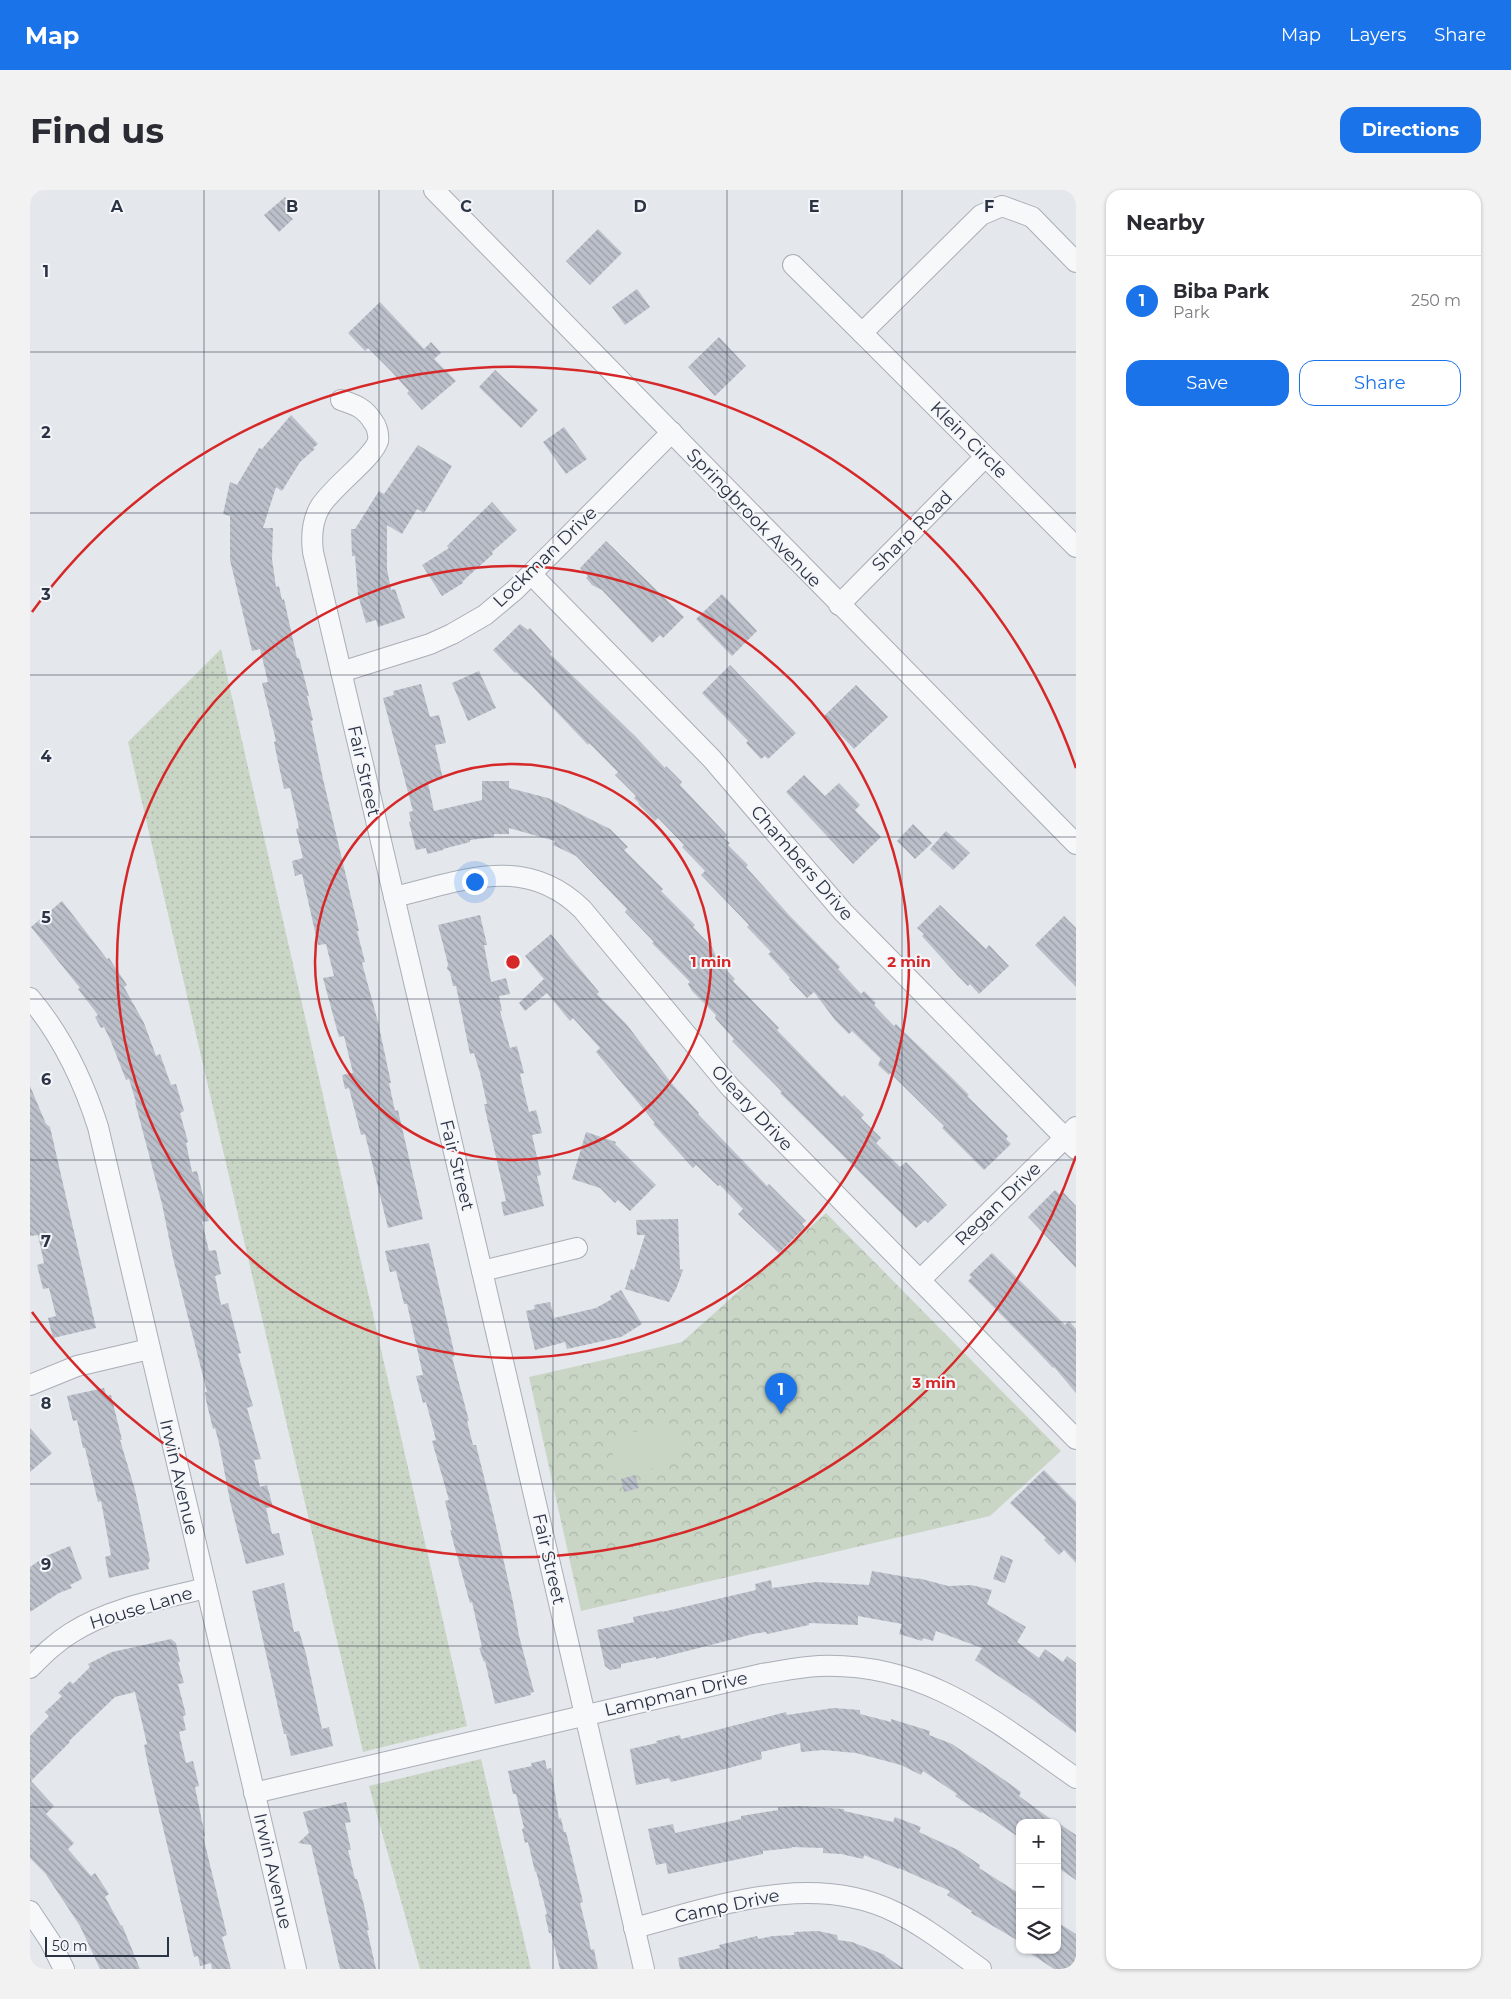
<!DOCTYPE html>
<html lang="en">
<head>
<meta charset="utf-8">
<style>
	:root { --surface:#fff; --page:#f2f2f3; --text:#2b2b33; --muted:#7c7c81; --line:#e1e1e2; --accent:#1a73e8 }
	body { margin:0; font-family:Montserrat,sans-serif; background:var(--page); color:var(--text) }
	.controls { position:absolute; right:15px; bottom:15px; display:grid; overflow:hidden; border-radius:10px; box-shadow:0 1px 4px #0004 }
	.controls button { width:45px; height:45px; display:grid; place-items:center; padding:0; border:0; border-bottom:1px solid var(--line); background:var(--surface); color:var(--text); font:25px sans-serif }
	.scale { position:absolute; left:15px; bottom:12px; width:124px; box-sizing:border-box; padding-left:5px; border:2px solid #2b3445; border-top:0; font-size:14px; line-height:18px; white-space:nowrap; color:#2b3445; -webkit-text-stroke:4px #f4f6f9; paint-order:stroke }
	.you { position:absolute; left:444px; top:691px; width:18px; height:18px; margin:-12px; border:4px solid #fff; border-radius:50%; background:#1a73e8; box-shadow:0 0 0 8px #1a73e833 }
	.badge { display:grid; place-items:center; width:32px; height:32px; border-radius:50%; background:var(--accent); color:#fff; font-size:16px; font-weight:700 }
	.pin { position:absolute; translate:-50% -41px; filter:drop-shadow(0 1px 2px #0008) }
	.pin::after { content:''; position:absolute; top:26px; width:18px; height:15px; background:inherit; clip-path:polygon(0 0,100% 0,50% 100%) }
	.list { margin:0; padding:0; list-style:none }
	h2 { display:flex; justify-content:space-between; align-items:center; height:65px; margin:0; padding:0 20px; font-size:21px }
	h2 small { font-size:16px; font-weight:400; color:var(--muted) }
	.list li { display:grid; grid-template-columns:32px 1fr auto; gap:15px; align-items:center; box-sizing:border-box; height:90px; padding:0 20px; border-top:1px solid var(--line) }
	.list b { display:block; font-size:19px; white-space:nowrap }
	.list p { margin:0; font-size:16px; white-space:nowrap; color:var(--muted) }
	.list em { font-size:16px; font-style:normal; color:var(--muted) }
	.actions { display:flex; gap:10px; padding:15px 20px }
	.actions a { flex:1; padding:11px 0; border:1px solid var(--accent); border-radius:15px; text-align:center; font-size:18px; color:var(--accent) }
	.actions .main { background:var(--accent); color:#fff }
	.icon { flex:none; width:28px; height:28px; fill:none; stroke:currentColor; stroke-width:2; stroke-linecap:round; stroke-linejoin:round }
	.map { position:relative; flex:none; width:1046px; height:1779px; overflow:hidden; border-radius:15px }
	header { display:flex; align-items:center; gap:30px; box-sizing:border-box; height:70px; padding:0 25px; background:var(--accent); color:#fff }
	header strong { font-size:24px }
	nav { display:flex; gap:28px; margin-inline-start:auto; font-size:18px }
	.intro { display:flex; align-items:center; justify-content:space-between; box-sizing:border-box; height:120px; padding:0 30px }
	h1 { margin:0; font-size:35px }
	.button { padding:12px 22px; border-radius:15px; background:var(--accent); color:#fff; font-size:18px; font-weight:700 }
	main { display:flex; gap:30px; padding:0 30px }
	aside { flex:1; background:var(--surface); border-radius:15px; box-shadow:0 1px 4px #0004 }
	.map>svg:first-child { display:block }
</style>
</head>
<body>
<header>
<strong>Map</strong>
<nav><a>Map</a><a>Layers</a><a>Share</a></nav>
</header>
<div class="intro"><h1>Find us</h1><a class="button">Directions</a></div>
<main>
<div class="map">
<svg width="1046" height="1779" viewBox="0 0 1046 1779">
	<defs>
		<pattern id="grass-dots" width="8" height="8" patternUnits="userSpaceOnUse" patternTransform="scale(1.25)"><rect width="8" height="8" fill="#c9d6c5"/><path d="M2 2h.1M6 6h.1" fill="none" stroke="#adb8ab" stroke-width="1.8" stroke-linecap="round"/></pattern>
		<pattern id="forest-crowns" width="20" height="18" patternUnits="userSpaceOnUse" patternTransform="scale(1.25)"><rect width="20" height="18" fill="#c9d6c5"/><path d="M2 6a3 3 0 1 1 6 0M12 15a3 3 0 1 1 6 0" fill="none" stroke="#adb8ab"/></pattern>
		<pattern id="building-back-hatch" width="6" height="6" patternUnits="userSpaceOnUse" patternTransform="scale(1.25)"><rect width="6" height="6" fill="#bbc0ca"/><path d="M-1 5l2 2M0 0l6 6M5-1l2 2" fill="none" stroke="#989da6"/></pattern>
	</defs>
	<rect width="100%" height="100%" fill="#e4e7ec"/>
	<g fill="url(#grass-dots)">
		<path d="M191,459l246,1077 -104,26 -235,-1010z"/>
		<path d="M451,1569l50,210h-111l-51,-183z"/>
	</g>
	<path fill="url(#forest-crowns)" d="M796,1023l235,238 -71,65 -409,95 -52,-234 153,-35z"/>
	<path fill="#c9d6c5" d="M643,1233l9,38 -64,15 -9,-38z"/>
	<g fill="url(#building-back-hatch)">
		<path d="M255,7l8,9 -7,7 7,6 -14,13 -15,-17z"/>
		<path d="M568,39l24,24 -32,32 -24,-24z"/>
		<path d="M607,99l13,18 -25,18 -13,-18z"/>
		<path d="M350,112l44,47 7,-7 10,11 -7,6 22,22 -34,29 -15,-17 2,-2 -18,-20 -23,-23 -3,3 -17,-18z"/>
		<path d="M689,147l27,29 -31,30 -27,-29z"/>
		<path d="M465,180l43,40 -17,18 -42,-41z"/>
		<path d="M261,225l27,29 -5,4 2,1 -15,13 -18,29 -6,-4 -13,41h10l-1,31 4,28 3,-1 3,14 2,-1 13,59h2l10,38h-2l6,24 -2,1 12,58 36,152h-2l8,31 -3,1 16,59 13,61h-2l6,28 3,-1 25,109 -35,9 -23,-94 -4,1 -12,-47 -4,1 -3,-14 11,-2 -9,-37 -5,1 -16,-59 11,-2 -8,-32 -8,1 -16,-71 -7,2 -3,-15 11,-3 -7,-29 3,-1 -9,-40 -6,1 -4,-18 -6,-29 2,-1 -14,-58 6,-1 -8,-33 -8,2 -22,-91v-44l-7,-2 7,-32 7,3 22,-37 3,1z"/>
		<path d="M534,237l23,32 -21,15 -23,-32z"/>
		<path d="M388,255l34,21 -28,47 -7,-4 -15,25 -15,-9v44l4,21 4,-1 10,29 -27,9 -2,-7 -10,3 -8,-28 -3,-39h-3l-1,-27h4l24,-38 5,3z"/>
		<path d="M462,312l25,28 -25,22 1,2 -30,27v2l-21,13 -20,-31 27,-17 -2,-2z"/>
		<path d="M576,351l78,76 -21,21 -3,-3 -8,8 -50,-53 -10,-5 -6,-7 2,-2 -8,-8z"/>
		<path d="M692,404l35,37 -25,25 -36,-37z"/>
		<path d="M490,434l8,6 2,-2 22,24 -2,2 85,82 30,32 1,-2 16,16 -2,3 47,50 -3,3 6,5 -2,2 20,20 -2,2 43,48 51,52 -2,2 23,25 3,-3 12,12 -2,2 20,21 2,-2 53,51 20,20 -2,1 41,40 -2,3 5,5 -27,26 -42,-42 2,-2 -54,-53 -1,2 -11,-10 3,-6 -29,-28 -3,3 -14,-14 -21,-28 -7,6 -18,-19 1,-1 -22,-24 3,-2 -24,-25 2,-2 -48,-50 4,-4 -23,-24 2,-2 -26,-27 -3,3 -17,-17 1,-1 -5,-5 2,-2 -21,-21 3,-3 -29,-29 -1,2 -57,-60 -15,-13 -1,1 -22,-23z"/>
		<path d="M700,475l66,68 -28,26 -3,-3 -4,3 -15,-16 2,-2 -46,-48z"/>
		<path d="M449,481l17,37 -28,13 -16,-38z"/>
		<path d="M391,494l9,33 9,-2 7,28 -11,2 8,34 -15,4 6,28 48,-11v-19h27v7l39,10 62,31 18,18 -4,3 39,39 -2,2 34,34 -2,2 19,20 6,14 17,18 -2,2 46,47 -2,2 65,67 2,-2 20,20 -3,3 20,20 -5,5 24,24 6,-5 41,43 -19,18 -3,-3 -9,8 -136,-135 2,-1 -50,-51 2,-2 -19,-21 1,-3 -24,-24 -4,-7 2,-2 -38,-39 2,-1 -29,-30 2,-3 -51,-53 -23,-11 2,-4 -46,-13v6h-15v3l-24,3v2l-27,7v1l-16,4 -1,-6 -10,2 -7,-28 2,-1 -2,-9 4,-1 -30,-113 11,-3 -1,-4z"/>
		<path d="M826,495l32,32 -34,32 -31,-32z"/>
		<path d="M774,585l21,21 14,-13 21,22 -5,5 26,27 -28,27 -67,-72z"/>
		<path d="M883,634l19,19 -17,16 -18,-18z"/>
		<path d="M916,641l24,22 -17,17 -23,-21z"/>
		<path d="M32,711l45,58 2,-1 18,27 -3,2 20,36 12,33 4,-2 11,31 5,-1 8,27 -4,2 8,29 -2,1 6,29 5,-1 12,50 -7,1 7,29 7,-1 5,24 -6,2 6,29 7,-2 13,50 -3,1 15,52 -6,2 14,51 -7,1 6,27 7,-2 6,22 -7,1 6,26 7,-1 5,22 -38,9 -16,-63 -11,-58 -4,-15 -2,1 -7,-29 -1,-8h2l-34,-134 -11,-54 -27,-102h1l-7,-23 -3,1 -16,-41 -6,-12 -3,1 -6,-11 3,-2 -20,-26 2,-1 -49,-61z"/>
		<path d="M910,715l46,44 3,-4 20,21 -30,28 -9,-10 -2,2 -11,-11 -35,-39 2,-2 -7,-6z"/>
		<path d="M450,725l7,30h-3l7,37 15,-4 4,16 -11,2 3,15h-2l10,37 7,-2 7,27 -4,1 9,38 7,-2 6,23 -10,2 9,40 -4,1 7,30 -40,10 -3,-14 5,-1 -18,-79 -4,-18h3l-7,-31 -6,-20 -4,1 -14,-68h-3l-3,-14 -3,-3 1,-5 -10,-39z"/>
		<path d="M1034,726l12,12v59l-41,-42z"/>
		<path d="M521,744l48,58 -2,2 30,31 46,60 26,28 -1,1 69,72 2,-2 37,37 -4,3 3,3 -26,26 -41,-39 5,-5 -23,-24 -2,1 -22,-21 -3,3 -40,-44 2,-1 -59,-71 4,-4 -27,-30 -3,3 -23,-28 -22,18 -6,-8 25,-24 -19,-23z"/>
		<path d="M0,896l16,38 4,3 46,201 -43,10 -5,-20 8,-2 -7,-28 -6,1 -6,-24 7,-2 -6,-28 -8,1z"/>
		<path d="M556,942l30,10 -1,2 41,41 -26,26 -12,-11 -3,3 -15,-15 -28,-9z"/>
		<path d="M1025,1000l5,5 3,-3 13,14v62l-48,-51z"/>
		<path d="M648,1029l2,50 3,1 -7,19 -7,13 -44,-13 6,-20 3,1 11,-35h-8l-1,-15z"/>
		<path d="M399,1053l26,113 -3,1 17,64h-2l6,24h3l17,68 20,89 6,34 15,56 -4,1 1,2 -36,9 -10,-43 -1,1 -5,-14 3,-1 -10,-45 -2,1 -20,-73h2l-7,-29 4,-1 -17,-59 4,-1 -10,-38 -3,1 -7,-27 7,-1 -16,-71h-3l-8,-33 -6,1 -5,-21z"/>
		<path d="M962,1063l73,72 4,-4 7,8v64l-22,-26 -1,1 -15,-16 -70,-71 4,-4 -3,-2z"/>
		<path d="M591,1100l21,34 -21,13 -54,12 -2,-7 -30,8 -9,-39 9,-2 -1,-4 16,-3 4,16 42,-10 16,-9 -2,-3z"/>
		<path d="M74,1198l2,8 5,-1 11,45h-2l15,50 15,70 -2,4 1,5 -40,9 -4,-21 6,-2 -10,-54 -3,1 -13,-54h-2l-6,-28 -4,1 -6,-25z"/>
		<path d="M0,1238l22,25 -22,19z"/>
		<path d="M1014,1280l32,32v61l-12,-13 -5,5 -15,-15 2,-2 -36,-35z"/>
		<path d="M605,1285l4,13 -15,4 -3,-13z"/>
		<path d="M40,1356l12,33 -12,6 2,3 -13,5 -29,19v-45l16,-11z"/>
		<path d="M971,1365l12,5 -8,23 -12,-4z"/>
		<path d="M842,1381l46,8v-1l30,8 23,-1 21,5 -5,14 39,23 -9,15 22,16 6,-9 18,13 4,-6 9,7v70l-47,-36 -54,-37 7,-12 -46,-17 -3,10 -10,-3 -1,3 -23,-7 3,-10 -44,-8v9l-49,-2v2l-42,9 -1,-2 -13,2 -97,25v-2l-35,7v4l-11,2 -5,-4 -8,-36 37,-8 -1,-5 29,-6v1l94,-22 -1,-6 16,-4 1,8 44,-6 53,3z"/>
		<path d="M254,1393l10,49 5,-1 7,23 16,75 7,-2 4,19 -42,10 -5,-22h-2l-32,-143z"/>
		<path d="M141,1449l5,4 4,19h-2l6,21 -6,1 8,31 -3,1 3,14 -7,2 7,31 7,-2 6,25 -4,1 10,49h-2l24,99 -5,2 9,32h-19l-1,-6 -11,3 -2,-10 -4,1 -45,-188 -5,-24 3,-1 -12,-52 -20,5 -46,44 1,1 -39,39 23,25 -8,8 28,29 -6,6 23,27 4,-3 14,21 -4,3 16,29 1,-1 18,44h-40l-20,-43 -35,-53 -15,-15v-122l19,-20 -4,-4 17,-16 -4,-3 12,-12 3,3 17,-17 -2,-3 24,-12z"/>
		<path d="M803,1518l27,2v4l31,8v-3l39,12 -1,4 23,9 48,33 21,15 -2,4 37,27h-36v15l-38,-26 -1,1 -26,-17 2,-2 -34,-23 -2,4 -20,-10 -45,-12 -33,-3 -22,2 -1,-9 -39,9 1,7 -33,9 -58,14 -2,-4 -33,7 -6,-36 27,-6 -1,-2 24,-6 1,4 24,-6 81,-21 1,3z"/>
		<path d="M515,1570l2,9 4,-1 8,51 2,-1 3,14h2l17,70 -3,1 8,32 3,15 3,-1 4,20h-38l-9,-36h-2l-4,-18 2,-1 -11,-43 -1,1 -7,-30 -3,1 -3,-14 2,-1 -8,-34h-3l-5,-23 24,-5 -1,-3z"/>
		<path d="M316,1612l5,20 -6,1 6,27h-3l7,29h2l7,26 5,25h-2l9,39h-36l-29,-124 -13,-2 11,-10 -6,-21z"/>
		<path d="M770,1616l44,3v2l49,11 2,-5 26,10 -2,5 39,18 22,15 -1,3 41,26v48l-49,-29 1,-2 -25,-16 3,-4 -51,-23v1l-35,-14 -1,4 -22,-5 -18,-1v-5l-31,-1v1l-29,3v3l-95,20 -2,-11 -10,2 -8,-36 25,-5 2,9 66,-14v-3l37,-6v-3z"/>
		<path d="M1027,1632l19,13v45l-19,-13z"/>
		<path d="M1027,1732l19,12v35h-22l-29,-19h32z"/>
		<path d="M788,1741l19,4 1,5 14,2 33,13v1l19,13h-224l-2,-11 42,-10 -1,-3 38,-9 1,3 15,-3 21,-1v-3z"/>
	</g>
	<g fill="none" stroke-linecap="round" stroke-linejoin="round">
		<g stroke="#a9aeb7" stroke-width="22">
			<g id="minor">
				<path d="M404,0c214,218 427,437 642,654"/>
				<path d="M763,75l69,68 119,-118 21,-9 30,11 44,45"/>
				<path d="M832,143l214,214"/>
				<path d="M311,210c15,5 24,8 33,23 3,4 5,13 4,18 -5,17 -46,46 -58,66 -8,14 -9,29 -7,45l169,719 162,698"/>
				<path d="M501,384l181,185 131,153 233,237"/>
				<path d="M809,415l146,-148"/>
				<path d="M311,482l89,-28 22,-10 33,-19 30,-25 157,-158"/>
				<path d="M364,707c68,-16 130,-44 188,12l148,178 346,352"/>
				<path d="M0,808c32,38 53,82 68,129l198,842"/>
				<path d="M452,1081l95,-23"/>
				<path d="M890,1090l156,-153"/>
				<path d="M0,1195l47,-19 72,-17"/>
				<path d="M0,1478c13,-13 25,-25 41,-35 39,-25 90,-34 135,-45"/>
				<path d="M224,1603l508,-119c19,-3 37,-7 57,-8 107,-4 174,54 257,112"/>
				<path d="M0,1721l20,30 14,28"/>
				<path d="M604,1738c84,-22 177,-57 261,-16 31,15 58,37 86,57"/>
			</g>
		</g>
		<use href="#minor" stroke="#f7f8fa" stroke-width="20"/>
	</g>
	<path fill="none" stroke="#2b3445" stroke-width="1" stroke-opacity="0.55" d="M174,0v1779M349,0v1779M523,0v1779M697,0v1779M872,0v1779M0,162h1046M0,323h1046M0,485h1046M0,647h1046M0,809h1046M0,970h1046M0,1132h1046M0,1294h1046M0,1456h1046M0,1617h1046"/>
	<g fill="none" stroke="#d62828" stroke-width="2.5">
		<circle cx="483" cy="772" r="198"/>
		<circle cx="483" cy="772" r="396"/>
		<path d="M1046 966A595 595 0 0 1 2 1122M2 422A595 595 0 0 1 1046 578"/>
	</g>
	<g text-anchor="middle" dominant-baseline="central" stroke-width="4" stroke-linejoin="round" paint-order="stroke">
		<g font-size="18" fill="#2b3445" stroke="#f4f6f9">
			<text transform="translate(939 250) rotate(45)">Klein Circle</text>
			<text transform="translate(724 328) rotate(46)">Springbrook Avenue</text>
			<text transform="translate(882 341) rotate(-45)">Sharp Road</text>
			<text transform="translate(515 367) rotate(-44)">Lockman Drive</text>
			<text transform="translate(334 581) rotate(77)">Fair Street</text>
			<text transform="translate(772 673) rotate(49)">Chambers Drive</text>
			<text transform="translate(722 918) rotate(47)">Oleary Drive</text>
			<text transform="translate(427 975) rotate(76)">Fair Street</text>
			<text transform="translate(968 1014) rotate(-44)">Regan Drive</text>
			<text transform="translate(149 1287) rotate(77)">Irwin Avenue</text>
			<text transform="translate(519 1369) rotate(77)">Fair Street</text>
			<text transform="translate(111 1418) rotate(-17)">House Lane</text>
			<text transform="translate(646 1504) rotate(-13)">Lampman Drive</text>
			<text transform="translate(243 1681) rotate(77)">Irwin Avenue</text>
			<text transform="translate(697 1716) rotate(-12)">Camp Drive</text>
		</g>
	</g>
	<g font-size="16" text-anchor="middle" font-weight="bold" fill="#2b3445" stroke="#f4f6f9" stroke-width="4" stroke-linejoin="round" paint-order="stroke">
		<text x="87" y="22">A</text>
		<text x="262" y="22">B</text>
		<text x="436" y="22">C</text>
		<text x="610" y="22">D</text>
		<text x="784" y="22">E</text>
		<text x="959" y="22">F</text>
		<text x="16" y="87">1</text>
		<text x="16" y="248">2</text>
		<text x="16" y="410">3</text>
		<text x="16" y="572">4</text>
		<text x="16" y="733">5</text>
		<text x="16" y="895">6</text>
		<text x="16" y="1057">7</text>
		<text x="16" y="1219">8</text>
		<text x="16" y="1380">9</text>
	</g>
	<circle cx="483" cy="772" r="8" fill="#d62828" stroke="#f4f6f9" stroke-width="2.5"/>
	<g font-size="15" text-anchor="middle" font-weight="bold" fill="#d62828" stroke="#f4f6f9" stroke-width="4" stroke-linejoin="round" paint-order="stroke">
		<text x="681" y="777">1 min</text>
		<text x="879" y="777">2 min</text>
		<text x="904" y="1198">3 min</text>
	</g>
</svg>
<div class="controls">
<button>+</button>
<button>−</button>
<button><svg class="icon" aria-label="layers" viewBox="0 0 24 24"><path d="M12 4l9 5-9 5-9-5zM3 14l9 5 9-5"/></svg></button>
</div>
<div class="scale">50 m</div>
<div class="you"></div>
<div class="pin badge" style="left:751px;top:1224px">1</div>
</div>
<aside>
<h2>Nearby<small></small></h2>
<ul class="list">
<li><span class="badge">1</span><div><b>Biba Park</b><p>Park</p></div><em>250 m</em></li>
</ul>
<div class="actions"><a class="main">Save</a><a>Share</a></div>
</aside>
</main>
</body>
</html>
